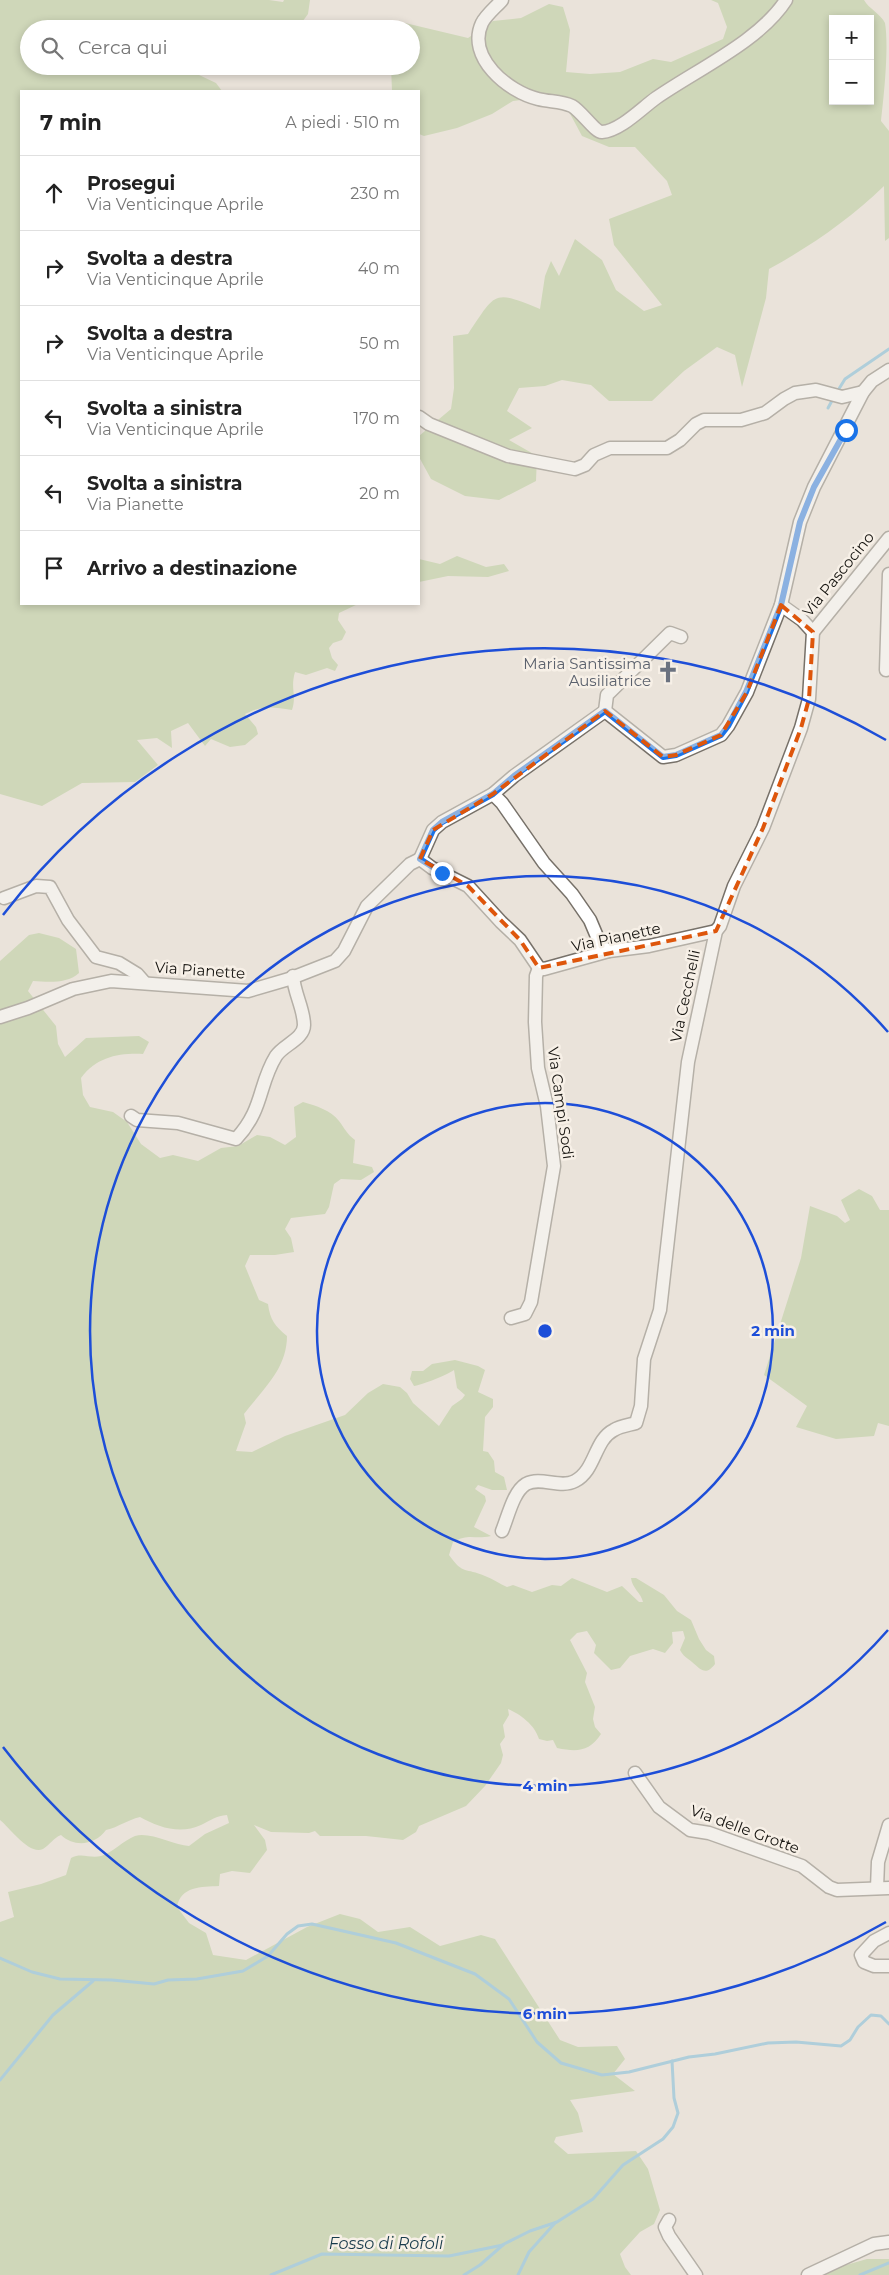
<!DOCTYPE html>
<html lang="it">
<head>
<meta charset="utf-8">
<style>
	:root { --surface:#fff; --page:#f2f2f2; --text:#222; --muted:#767676; --line:#e0e0e0 }
	body { margin:0; font-family:Montserrat,sans-serif; background:var(--page); color:var(--text) }
	.controls { position:absolute; right:15px; top:15px; display:grid; overflow:hidden; border-radius:0px; box-shadow:0 2px 8px #0003 }
	.controls button { width:45px; height:45px; display:grid; place-items:center; padding:0; border:0; border-bottom:1px solid var(--line); background:var(--surface); color:var(--text); font:25px sans-serif }
	.stop { position:absolute; width:15px; height:15px; margin:-11px; border:4px solid #1a73e8; border-radius:50%; background:#fff }
	.stop.end { background:#1a73e8; border-color:#fff; box-shadow:0 1px 5px #0008 }
	.list { margin:0; padding:0; list-style:none }
	h2 { display:flex; justify-content:space-between; align-items:center; height:65px; margin:0; padding:0 20px; font-size:21px }
	h2 small { font-size:16px; font-weight:400; color:var(--muted) }
	.list li { display:grid; grid-template-columns:32px 1fr auto; gap:15px; align-items:center; box-sizing:border-box; height:75px; padding:0 20px; border-top:1px solid var(--line) }
	.list b { display:block; font-size:19px; white-space:nowrap }
	.list p { margin:0; font-size:16px; white-space:nowrap; color:var(--muted) }
	.list em { font-size:16px; font-style:normal; color:var(--muted) }
	.icon { flex:none; width:28px; height:28px; fill:none; stroke:currentColor; stroke-width:2; stroke-linecap:round; stroke-linejoin:round }
	.map { position:relative; flex:none; width:889px; height:2275px; overflow:hidden }
	.search { position:absolute; background:var(--surface); box-shadow:0 2px 8px #0003; left:20px; top:20px; width:400px; height:55px; display:flex; align-items:center; gap:12px; box-sizing:border-box; padding:0 18px; border-radius:28px; color:var(--muted); font-size:19px }
	.panel { position:absolute; background:var(--surface); box-shadow:0 2px 8px #0003; left:20px; top:90px; width:400px; height:515px; border-radius:0px }
	.map>svg:first-child { display:block }
</style>
</head>
<body>
<div class="map">
<svg width="889" height="2275" viewBox="0 0 889 2275">
	<rect width="100%" height="100%" fill="#eae3da"/>
	<g fill="#b0c890" fill-rule="evenodd">
		<path d="M0,0h269l14,2 1,-2h26l-2,14 -11,15h-268v37h151l36,17 6,8h-201v513h337l-19,9 -1,7 8,12 -4,8 -9,3 -4,5 3,10 6,7 -3,6 -8,-3 -21,7 -11,-3c-5,17 2,23 -3,38 -19,-3 -30,-5 -47,4l11,13 2,7 -13,11 -15,2 -19,-8 -6,7 -17,-23 -17,8 1,17 -15,-10 -20,2 21,25 -23,17 -53,1 -40,23 -42,-12z"/>
		<path d="M711,0h153c5,9 17,14 21,23 4,23 -1,73 -4,98l8,10v107l-4,3 -1,-55c-34,33 -73,60 -115,83l-3,29 -24,89 -7,-32 -18,-8 -33,24 -32,30h-43l-18,-16 -29,-5 -17,6 -26,2 -12,23 25,17 -23,12 28,16 -1,25 -37,19 -34,-4 -34,-17 -12,-22v-21l32,-27 3,-21 -1,-52 15,-2c28,-41 24,-45 72,-25l5,-33 6,-15 8,15 16,-37 27,21 14,30 28,21 18,-6 -48,-60 -5,-26 63,-24 -5,-14 -32,-34h-26l-27,-11 -22,-41 -47,6 -21,13 -35,14 -33,8 -5,-2v-43h-27l-1,-25h20v-37h-10l4,-6 63,15 25,-17 28,-3 28,-14 14,3 7,23 -4,42 24,2 30,-2 33,-13 18,3 52,-23 4,-12 -9,-24zM833,19h37v82h-37z"/>
		<path d="M457,556l29,11 18,-3 5,7 -21,6 -40,-1 -29,6v-23l21,5z"/>
		<path d="M39,933l20,5 17,11 3,24c-12,11 -31,9 -46,8l-5,10 28,35 2,18 7,13 21,-19 53,-2 10,6 -6,12c-25,-1 -46,3 -62,24l2,17 7,12 23,5 14,10 14,22 19,14 13,-3 25,6 23,-13 17,-2 19,-11 13,2 15,8 11,-8 -2,-30 9,-5c13,4 28,8 36,19 6,8 8,13 16,19l-2,23 19,4 2,5 -13,8 -20,-1 -7,5 -5,23 -4,7 -34,4 -6,11 6,9 3,14 -19,3h-25l-5,11 14,34 9,4c2,16 7,22 19,32 0,33 -24,53 -43,78l2,9 -10,28 16,1 33,-16 60,-21 23,-22 15,-9 17,3 7,6 6,10 26,23 13,-20 10,-7 3,-4 -8,-7 -3,-18c-7,5 -32,15 -40,16l-4,-7 2,-8h11l9,-7 23,-4 23,6 7,4 -7,22 15,7v8l-8,10 -2,34 5,1 6,9 1,11 9,5 3,13h-15l-14,-5 -3,4 10,7 1,5 -12,26 17,9c-17,4 -21,-3 -38,6l-4,13c15,21 16,12 36,21 8,3 15,8 22,11l6,-2 19,7 20,-7 9,1 11,-8 35,14 15,-6 17,16h4c-2,-9 -11,-14 -12,-24h5l28,17 13,16 14,9 8,19 7,11 8,6 1,8c-9,12 -14,6 -23,-2 -5,-4 -9,-6 -12,-12l5,-12 -2,-7 -11,1 1,11 -8,10 -12,-4 -23,7 -10,12 -9,2 -17,-17 2,-8 -9,-14 -10,2 -7,7 17,33 -2,9 10,25 -2,12 2,8 6,7c-12,18 -24,18 -44,14l-4,-8 -6,1 -8,-2c-4,-14 -19,-25 -31,-30l1,6 -6,10 2,12 -5,7 3,11 -2,8 -16,23 -19,20 -47,20 -3,6 -13,8 -37,-4h-46l-5,-5 -6,2 -38,-1 -17,-7 11,15 2,10 -17,23 -18,-2 -12,3 -1,12c-18,1 -38,0 -42,21l12,16 17,10 7,22 33,5 61,-33 33,-13 20,5 18,13 32,-5 30,19 41,-11 14,4 65,101 18,7 39,-1 8,13 -12,15 22,17 -65,9 8,13 5,19 -27,5 -2,5 14,12 68,-3 12,18 12,41 -6,14 -14,8 -20,22 5,13 6,8h-631v-353l14,-5 -6,-25 33,-8 25,-9 5,-17c11,-6 19,1 30,-2 11,-3 23,-16 34,-20 14,-5 39,9 54,10l16,-12 24,-11 -2,-8c-11,1 -16,5 -26,10 -21,10 -43,2 -61,-8 -13,3 -21,10 -34,13 -11,15 -31,18 -45,5 -8,3 -11,10 -18,14 -13,7 -33,-21 -43,-29v-859l29,-26z"/>
		<path d="M859,1189l13,7 8,14h9v216l-11,-3 -4,13 -38,3 -40,-12 11,-21 -43,-31 37,-117 9,-52 27,10 8,7 5,-3 -9,-20z"/>
		<path d="M867,2259h22v16h-67l17,-8z"/>
	</g>
	<g fill="none" stroke-linecap="round" stroke-linejoin="round">
		<g stroke="#68b3da" stroke-width="3">
			<path d="M837,392l8,-13 44,-30"/>
			<path d="M828,408l6,-11"/>
			<path d="M0,1958l32,14 28,7 52,1 42,4 14,-4 29,-1 46,-8 25,-15 19,-22 11,-8 14,-2 84,19 79,31 34,25 28,43 24,21 41,12 27,-3 60,-15 26,-3 53,-11 28,-1 45,4 9,-6 8,-13 13,-12 10,1 8,8"/>
			<path d="M0,2080l53,-65 40,-34"/>
			<path d="M271,2275l51,-21 127,2 54,-11"/>
			<path d="M464,2275l16,-10 24,-21 26,-13 27,-9 36,-23 30,-34 40,-26 10,-12 5,-14 -4,-15 -2,-37"/>
			<path d="M518,2275l11,-23 26,-29"/>
			<path d="M860,2275l29,-12"/>
		</g>
		<g stroke="#777169" stroke-width="15">
			<g id="minor">
				<path d="M502,0c-6,7 -16,15 -20,23 -16,34 26,69 56,76 12,3 23,2 34,7 10,6 24,27 30,26 18,-1 40,-24 54,-34 40,-28 104,-57 130,-98"/>
				<path d="M419,417l10,7 79,32 67,13 10,-4 9,-10 16,-7h57l13,-8 16,-16 8,-4h37l24,-7 19,-14 11,-6 21,-3 26,7 21,-5"/>
				<path d="M813,632l76,-94"/>
				<path d="M886,670l3,-96"/>
				<path d="M605,711l2,-16 63,-62 11,4"/>
				<path d="M493,794l9,9 42,60 28,31 18,26 11,26 8,5"/>
				<path d="M420,859l13,-29 9,-8 51,-28 21,-18 91,-65 58,46 13,-2 45,-20 7,-9 19,-34 34,-87 19,-83 14,-35 49,-95 9,-11 17,-11"/>
				<path d="M4,898l32,-12 14,1 18,33 28,37 23,6 18,11 7,8"/>
				<path d="M0,1017l28,-9 45,-19 38,-8 137,10 41,-12 46,-18 9,-10 23,-45 43,-42 10,-5 12,9 36,18 33,36 19,18 19,28 5,1 65,-18 40,-5 67,-15"/>
				<path d="M131,1116l6,4 41,3 58,16c28,-30 22,-54 40,-83 7,-11 28,-17 28,-31 0,-16 -10,-32 -11,-49"/>
				<path d="M511,1318l14,-4 6,-12 23,-136 -7,-60 -9,-38 -3,-46 1,-46 3,-8"/>
				<path d="M502,1531c6,-14 11,-39 24,-47 15,-8 34,5 49,-3 21,-11 19,-41 39,-51 6,-4 15,-5 22,-7l5,-17 3,-47 16,-49 28,-248 28,-131 4,-5 14,-40 29,-58 38,-100 8,-29 4,-67 -11,-12 -21,-15"/>
				<path d="M635,1773l24,34 31,23 19,3 93,33 27,21 8,3 52,-2"/>
				<path d="M877,1888l1,-26 11,-37"/>
				<path d="M889,1933l-15,8 -13,14 3,7 10,4h15"/>
				<path d="M669,2220l-4,7 4,9 27,39"/>
				<path d="M808,2275l66,-31 15,-2"/>
			</g>
		</g>
		<use href="#minor" stroke="#fff" stroke-width="12"/>
	</g>
	<g fill="none" stroke-linecap="round" stroke-linejoin="round">
		<path stroke="#1a73e8" stroke-width="6" d="M442,873l-22,-14 13,-29 9,-8 51,-28 21,-18 91,-65 58,46 13,-2 45,-20 7,-9 18,-34 35,-87 19,-83 14,-35 32,-57"/>
	</g>
	<path d="M0 0H889V2275H0ZM781,605l32,27 -4,67 -8,29 -38,100 -47,103 -177,37 -19,-28 -52,-54 -48,-27 13,-29 60,-36 112,-83 58,46 13,-2 45,-20 26,-43z" fill="#eae3da" fill-opacity=".55" fill-rule="evenodd"/>
	<path fill="none" stroke="#de560c" stroke-width="4" stroke-dasharray="10 6" stroke-linejoin="round" d="M781,605l32,27 -4,67 -8,29 -38,100 -47,103 -177,37 -19,-28 -52,-54 -48,-27 13,-29 60,-36 112,-83 58,46 13,-2 45,-20 26,-43z"/>
	<g fill="none" stroke="#1d4ed8" stroke-width="2.5">
		<circle cx="545" cy="1331" r="228"/>
		<path d="M888 1630A455 455 0 1 1 888 1032"/>
		<path d="M886 1922A683 683 0 0 1 3 1747M3 915A683 683 0 0 1 886 740"/>
	</g>
	<defs>
		<g id="church-bare" transform="scale(1.725)"><path d="M-1.2-6h2.4v3.5h3.3v2.4h-3.3V6h-2.4V-.1h-3.3v-2.4h3.3Z" fill="#6b7280" stroke="#f7f0e7" stroke-width="2.5" paint-order="stroke"/></g>
	</defs>
	<g fill-rule="evenodd">
		<use href="#church-bare" x="668" y="672"/>
	</g>
	<g text-anchor="middle" dominant-baseline="central" stroke-width="5" stroke-linejoin="round" paint-order="stroke">
		<g font-size="15" fill="#161410" stroke="#f7f0e7">
			<text transform="translate(838 574) rotate(-51)">Via Pascocino</text>
			<text transform="translate(616 937) rotate(-12)">Via Pianette</text>
			<text transform="translate(200 970) rotate(4)">Via Pianette</text>
			<text transform="translate(685 996) rotate(-78)">Via Cecchelli</text>
			<text transform="translate(561 1103) rotate(82)">Via Campi Sodi</text>
			<text transform="translate(745 1829) rotate(20)">Via delle Grotte</text>
		</g>
		<g font-size="15" fill="#5b616d" stroke="#f7f0e7" text-anchor="end">
			<text x="651" y="663">Maria Santissima<tspan x="651" dy="17">Ausiliatrice</tspan></text>
		</g>
		<g font-size="16" font-style="italic" fill="#173a4b" stroke="#f7f0e7">
			<text x="386" y="2243">Fosso di Rofoli</text>
		</g>
	</g>
	<circle cx="545" cy="1331" r="8" fill="#1d4ed8" stroke="#f7f0e7" stroke-width="2.5"/>
	<g font-size="15" text-anchor="middle" font-weight="bold" fill="#1d4ed8" stroke="#f7f0e7" stroke-width="5" stroke-linejoin="round" paint-order="stroke">
		<text x="773" y="1336">2 min</text>
		<text x="545" y="1791">4 min</text>
		<text x="545" y="2019">6 min</text>
	</g>
</svg>
<div class="controls">
<button>+</button>
<button>−</button>
</div>
<div class="stop" style="left:846px;top:430px"></div>
<div class="stop end" style="left:442px;top:873px"></div>
<div class="search"><svg class="icon" aria-label="search" viewBox="0 0 24 24"><circle cx="10" cy="10" r="6"/><path d="M15 15l6 6"/></svg>Cerca qui</div>
<section class="panel">
<h2>7 min<small>A piedi · 510 m</small></h2>
<ul class="list">
<li><svg class="icon" aria-label="ahead" viewBox="0 0 24 24"><path d="M12 20V5M6 11l6-6 6 6"/></svg><div><b>Prosegui</b><p>Via Venticinque Aprile</p></div><em>230 m</em></li>
<li><svg class="icon" aria-label="right" viewBox="0 0 24 24"><path d="M7 20v-9h11M14 6l5 5-5 5"/></svg><div><b>Svolta a destra</b><p>Via Venticinque Aprile</p></div><em>40 m</em></li>
<li><svg class="icon" aria-label="right" viewBox="0 0 24 24"><path d="M7 20v-9h11M14 6l5 5-5 5"/></svg><div><b>Svolta a destra</b><p>Via Venticinque Aprile</p></div><em>50 m</em></li>
<li><svg class="icon" aria-label="left" viewBox="0 0 24 24"><path d="M17 20v-9H6M10 6l-5 5 5 5"/></svg><div><b>Svolta a sinistra</b><p>Via Venticinque Aprile</p></div><em>170 m</em></li>
<li><svg class="icon" aria-label="left" viewBox="0 0 24 24"><path d="M17 20v-9H6M10 6l-5 5 5 5"/></svg><div><b>Svolta a sinistra</b><p>Via Pianette</p></div><em>20 m</em></li>
<li><svg class="icon" aria-label="arrive" viewBox="0 0 24 24"><path d="M6 21V4h12l-3 4 3 4H6"/></svg><div><b>Arrivo a destinazione</b></div></li>
</ul>
</section>
</div>
</body>
</html>
